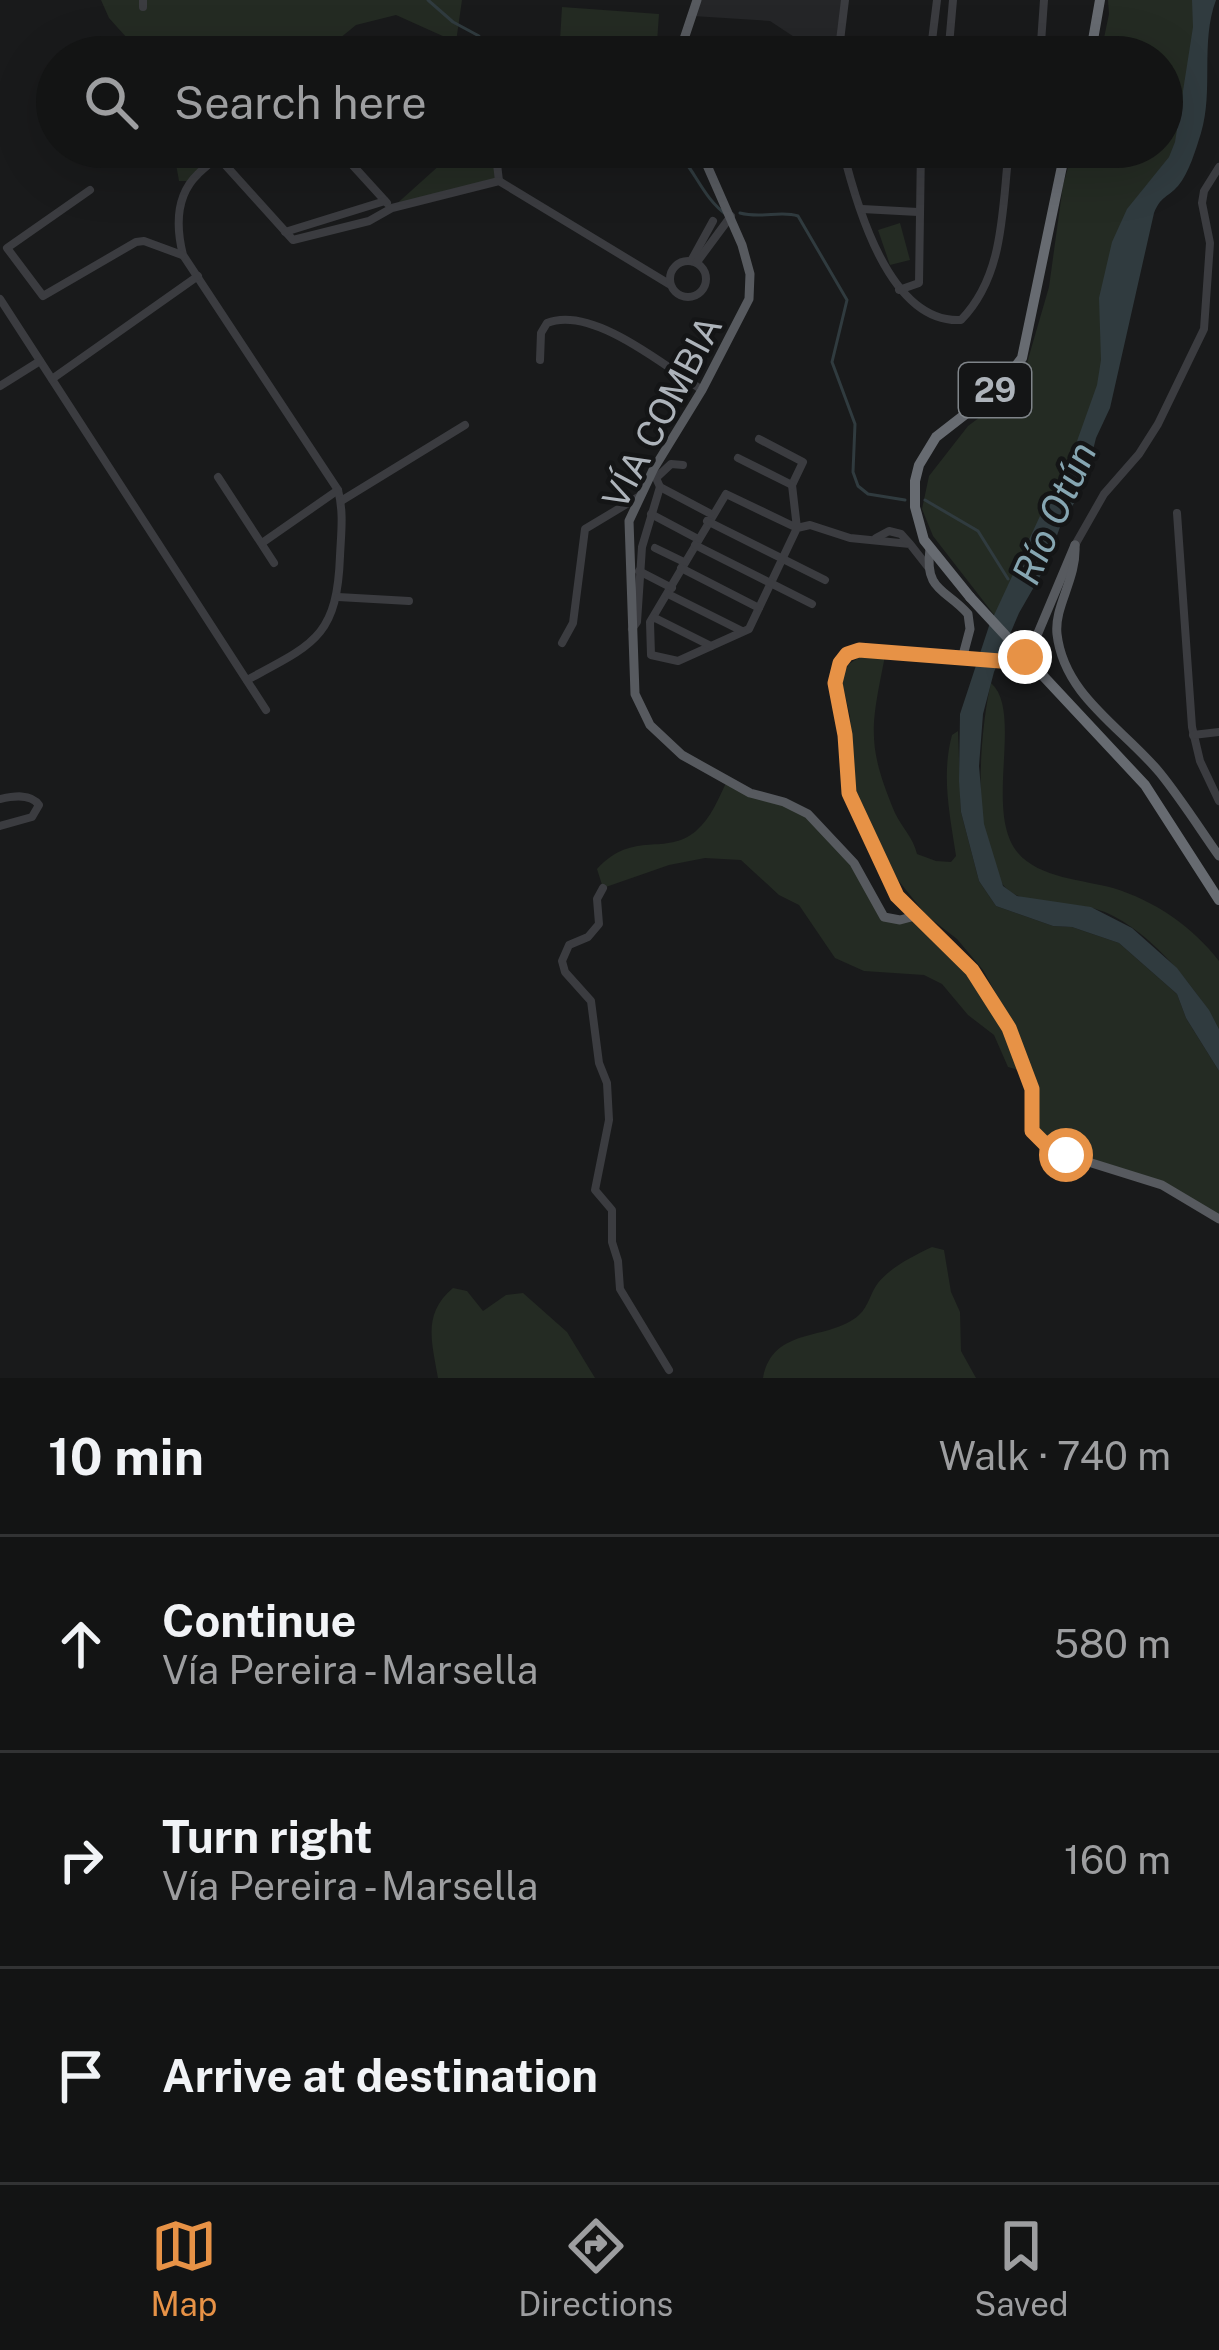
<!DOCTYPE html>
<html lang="en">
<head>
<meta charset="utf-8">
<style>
	:root { --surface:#131414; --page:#202122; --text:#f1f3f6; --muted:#9d9ea0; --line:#323334; --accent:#e79246 }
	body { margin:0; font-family:"Public Sans",sans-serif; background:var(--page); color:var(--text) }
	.stop { position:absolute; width:36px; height:36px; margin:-27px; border:9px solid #e79246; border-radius:50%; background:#fff }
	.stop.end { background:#e79246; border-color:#fff; box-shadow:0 3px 12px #0008 }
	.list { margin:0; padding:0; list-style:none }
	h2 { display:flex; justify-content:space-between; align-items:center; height:156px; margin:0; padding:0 48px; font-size:51px }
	h2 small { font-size:39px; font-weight:400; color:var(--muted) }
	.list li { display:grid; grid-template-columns:78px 1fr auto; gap:36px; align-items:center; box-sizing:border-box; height:216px; padding:0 48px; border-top:3px solid var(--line) }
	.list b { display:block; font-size:45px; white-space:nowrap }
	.list p { margin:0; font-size:39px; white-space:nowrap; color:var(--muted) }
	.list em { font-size:39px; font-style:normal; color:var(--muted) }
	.icon { flex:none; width:66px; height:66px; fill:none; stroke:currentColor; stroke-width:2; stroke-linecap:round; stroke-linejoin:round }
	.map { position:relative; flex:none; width:1219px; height:1378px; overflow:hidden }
	.search { position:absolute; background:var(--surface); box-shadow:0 12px 48px #0002; left:36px; right:36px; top:36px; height:132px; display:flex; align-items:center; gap:30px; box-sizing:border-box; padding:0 42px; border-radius:66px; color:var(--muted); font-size:45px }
	.sheet { height:804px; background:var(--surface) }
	nav { display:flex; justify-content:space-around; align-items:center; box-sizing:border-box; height:168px; border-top:3px solid var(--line); background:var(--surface); font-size:33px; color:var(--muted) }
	nav a { display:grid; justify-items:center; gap:6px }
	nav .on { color:var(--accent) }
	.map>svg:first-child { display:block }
</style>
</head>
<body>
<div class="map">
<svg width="1219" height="1378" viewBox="0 0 1219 1378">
	<rect width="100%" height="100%" fill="#191a1b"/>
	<path fill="#252628" d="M697,0h148l-7,57 -18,-3 -50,-33 -77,-5z"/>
	<g fill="#242b23">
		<path d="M101,0h361l-6,42 -60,-27 -40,10 -39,32h-173l-35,-39z"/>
		<path d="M1108,0h89l-6,85 -19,80 -28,23 -39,195 -27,79 -76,163 -69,-89 -11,-27 7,-33 39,-50 52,-39 29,-100 14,-102 11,-38h88v-90h-62l9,-43z"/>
		<path d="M562,7l97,7 -3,43h-97z"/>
		<path d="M173,147h54l-35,34h-13z"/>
		<path d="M468,147h27l4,34 -107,27 59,-53z"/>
		<path d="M900,223l10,37 -20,5 -12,-35z"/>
		<path d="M866,653l19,3c-14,71 -19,88 10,157 7,15 18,24 22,41l19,7 15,1 5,-6c-6,-41 -15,-80 -4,-121l6,-4 3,81 18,69 17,25 57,20 19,1 47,16 58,51 9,24 33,53v149l-57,-35 -103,-34 -23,-14 -6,-17 6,-32 -19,-56 -34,-62 -26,-31 -31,-24 -28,-35 -45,-93 -3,-71 -9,-38 8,-14z"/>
		<path d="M991,683c33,29 -8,129 27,170 21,25 66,27 95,35 42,13 79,38 106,73v68c-23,-44 -81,-114 -132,-122 -23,-4 -51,-1 -73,-13 -47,-25 -34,-167 -23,-211z"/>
		<path d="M727,781l72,27 55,55 30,53h31l73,77 39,79 -19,-5 -14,-32 -26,-20 -26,-31 -18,-9 -60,-4 -29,-13 -36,-53 -20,-10 -38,-35 -36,-2 -36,7 -66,23 -6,-19c37,-40 68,-12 99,-38 16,-14 22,-32 31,-50z"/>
		<path d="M932,1247l12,3 7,42 9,20 1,39 15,27h-213c10,-53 66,-36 96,-63 10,-9 11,-22 19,-32 13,-16 35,-27 54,-36z"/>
		<path d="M453,1288l14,3 16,20 23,-16 17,-2 44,39 28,46h-157c-6,-36 -16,-64 15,-90z"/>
	</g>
	<path fill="#303b3f" d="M1192,0h24c-16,43 -2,90 -15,133 -5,16 -12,40 -23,53 -11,12 -17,10 -24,27l-44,195 -14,30 -12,48 -24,41 -14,39 -27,47 -25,59 -11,42 -4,52 5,58 19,62 14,10 74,11 41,21 45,40 32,42 10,19v42l-33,-53 -9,-24 -58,-51 -47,-16 -19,-1 -57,-20 -17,-25 -18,-69 -2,-31 1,-67 29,-88 57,-123 15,-17 36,-101 4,-25 -2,-62 13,-56 15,-33 42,-52 6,-15 18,-115z"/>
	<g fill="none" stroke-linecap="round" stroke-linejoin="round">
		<g stroke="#303b3f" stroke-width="3">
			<path d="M428,0l25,22 26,14 5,21"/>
			<path d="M672,147c22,19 30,51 55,68"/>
			<path d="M740,213c22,6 41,-3 58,3l49,84 -15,62 23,62 -2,48 5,14 10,8 37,6"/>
			<path d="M925,500l53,31 30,48"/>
		</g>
		<g stroke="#3b3c40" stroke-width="8">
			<path d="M143,0v7"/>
			<path d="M838,57l7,-57"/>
			<path d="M930,57l7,-57"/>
			<path d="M948,57l5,-57"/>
			<path d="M1040,57l4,-57"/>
			<path d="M227,147c-9,11 -19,17 -29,27 -23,22 -22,53 -15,81l155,235c6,22 3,44 2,66 -3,81 -26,88 -93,124"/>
			<path d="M336,147l51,56"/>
			<path d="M495,147l4,34"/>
			<path d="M842,147c14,57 47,177 119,173 42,-43 41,-106 47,-162l5,-11"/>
			<path d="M219,158l74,82 76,-19 23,-13 107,-27 170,103"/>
			<path d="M90,190l-83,58 36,48 93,-54 8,-1 38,14"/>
			<path d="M862,209l56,3"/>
			<path d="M285,232l100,-31"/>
			<circle cx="688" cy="279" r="18"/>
			<path d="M691,261l22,-40"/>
			<path d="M697,262l34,-46"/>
			<path d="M899,290l20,-7 2,-136"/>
			<path d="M0,299l266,411"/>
			<path d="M540,360l1,-27 6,-10c45,-18 118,43 155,67"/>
			<path d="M52,379l146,-103"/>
			<path d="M0,386l40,-25"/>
			<path d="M759,439l44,23 -11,23 5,43 -48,101 -71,32 -27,-6 -1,-33 76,-128 71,34 13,-3 40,13 60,6 18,23"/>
			<path d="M738,458l54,27"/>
			<path d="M218,477l56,86"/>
			<path d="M656,478l15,-14 12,1"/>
			<path d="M660,487l51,27"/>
			<path d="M341,501l124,-76"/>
			<path d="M1177,513l15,214 8,34 19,40"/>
			<path d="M651,514l47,25"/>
			<path d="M707,521l118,59"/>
			<path d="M876,538l13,-7 12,3 8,9"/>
			<path d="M262,543l76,-53"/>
			<path d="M695,545l117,59"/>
			<path d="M1075,545l29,-51 35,-40 19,-30 46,-95 6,-86 -8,-40 2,-12 15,-24"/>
			<path d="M655,548l29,14"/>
			<path d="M681,568l78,40"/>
			<path d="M639,571l33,17"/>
			<path d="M668,594l74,37"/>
			<path d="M338,597l71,4"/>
			<path d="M655,618l56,28"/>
			<path d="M632,629l5,-7 5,-75 18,-60 -7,-16"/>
			<path d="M562,643l11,-20 12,-94 55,-33"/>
			<path d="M1193,735l26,-3"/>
			<path d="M0,799c13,-3 31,-6 39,6l-7,12 -32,9"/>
			<path d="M603,888l-6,11 2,25 -11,13 -19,8 -7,16 3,11 26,29 8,62 8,20 2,37 -14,70 17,20v32l6,19 2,28 49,81"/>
		</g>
		<g stroke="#575a5f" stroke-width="9">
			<path d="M678,57l19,-57"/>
			<path d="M699,147l43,98 8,29 -1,25 -47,91 -49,80 -24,51 6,173 15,31 32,30 68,38 34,9 24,12 46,49 30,54 16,3 15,-4"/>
			<path d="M1075,545l-45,107 -8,7h-67l-96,-9 -12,4 -7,9 -5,20 10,52 4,58 48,103 75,74 37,58 23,61 -2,31 6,17 30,18 96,30 57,34"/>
			<path d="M1075,545c2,34 -21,61 -18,89 7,62 66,94 103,139 21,26 40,56 59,83"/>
			<path d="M930,549c-6,42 16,40 38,65l2,15 -8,30"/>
		</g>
		<g stroke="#676b71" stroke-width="10">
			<path d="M1090,57l10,-57"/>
			<path d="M970,597l-46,-57 -9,-33v-26l4,-16 17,-28 63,-49 23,-30 44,-211"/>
			<path d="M1032,664l113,121 74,115"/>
		</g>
		<path stroke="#676b71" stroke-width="10" d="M970,597l62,67"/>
	</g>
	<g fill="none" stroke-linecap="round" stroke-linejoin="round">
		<path stroke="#e79246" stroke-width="15" d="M1025,657l-12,5 -154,-12 -12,4 -7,9 -5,20 10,52 4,58 48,103 75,74 37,58 23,61v42l13,13 21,11"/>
	</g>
	<g text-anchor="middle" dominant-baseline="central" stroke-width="9" stroke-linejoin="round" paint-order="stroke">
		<rect fill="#141516" stroke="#7f8489" stroke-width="3" x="959" y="363" width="72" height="54" rx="9"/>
		<g font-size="33" font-weight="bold" fill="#adb3ba">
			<text x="995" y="390">29</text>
		</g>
		<g font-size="36" fill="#adb3ba" stroke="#141516">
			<text transform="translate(662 412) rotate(-62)">VÍA COMBIA</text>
		</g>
		<g font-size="39" font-style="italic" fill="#86a6b2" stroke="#141516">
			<text transform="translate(1054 513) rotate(-66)">Río Otún</text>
		</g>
	</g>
</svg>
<div class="stop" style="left:1066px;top:1155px"></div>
<div class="stop end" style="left:1025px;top:657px"></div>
<div class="search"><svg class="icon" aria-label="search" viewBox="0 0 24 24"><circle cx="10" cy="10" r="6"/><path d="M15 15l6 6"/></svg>Search here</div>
</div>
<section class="sheet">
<h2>10 min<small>Walk · 740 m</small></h2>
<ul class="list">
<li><svg class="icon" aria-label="ahead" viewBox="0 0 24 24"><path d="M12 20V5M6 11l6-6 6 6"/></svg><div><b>Continue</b><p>Vía Pereira - Marsella</p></div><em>580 m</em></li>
<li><svg class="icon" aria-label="right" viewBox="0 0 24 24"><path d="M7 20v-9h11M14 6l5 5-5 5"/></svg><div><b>Turn right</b><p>Vía Pereira - Marsella</p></div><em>160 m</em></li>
<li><svg class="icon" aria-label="arrive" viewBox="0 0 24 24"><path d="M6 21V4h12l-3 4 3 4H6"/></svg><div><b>Arrive at destination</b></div></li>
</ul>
</section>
<nav>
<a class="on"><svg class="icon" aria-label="map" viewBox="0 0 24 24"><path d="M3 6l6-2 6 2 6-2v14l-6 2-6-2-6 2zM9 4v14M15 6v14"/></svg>Map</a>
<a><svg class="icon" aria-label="directions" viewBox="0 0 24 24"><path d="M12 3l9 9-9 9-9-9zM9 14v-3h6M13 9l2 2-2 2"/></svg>Directions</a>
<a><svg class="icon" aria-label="saved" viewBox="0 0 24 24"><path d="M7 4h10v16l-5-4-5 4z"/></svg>Saved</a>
</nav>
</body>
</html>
